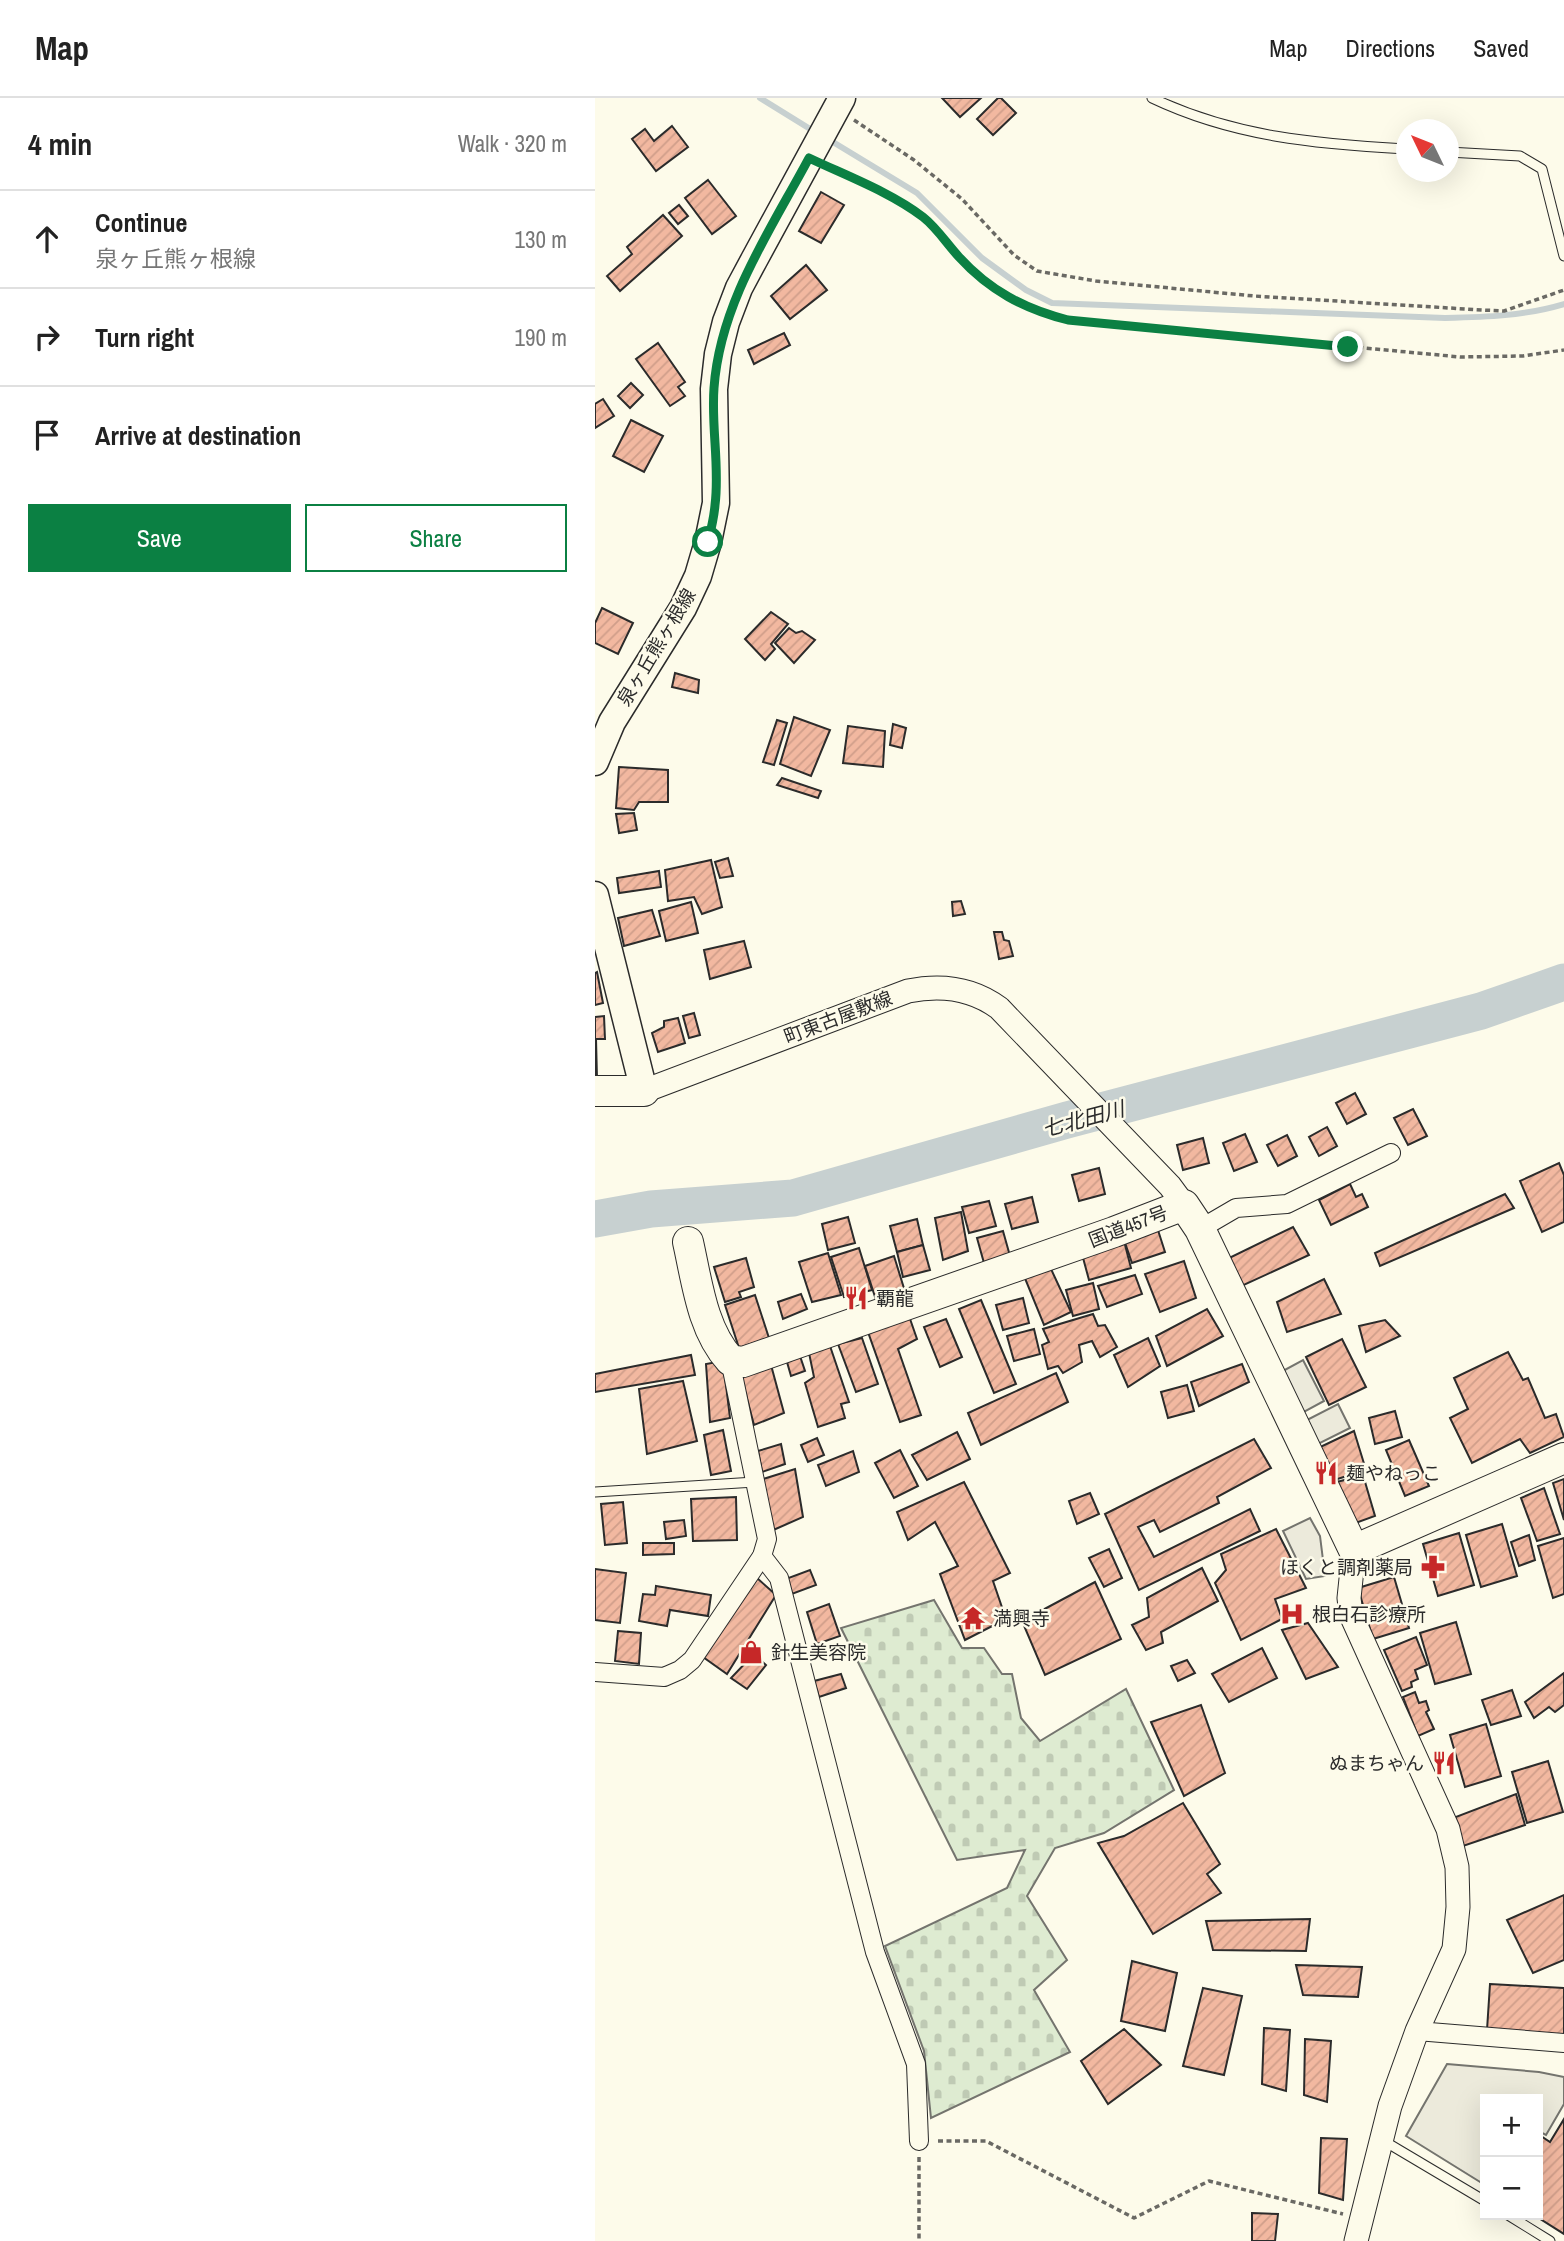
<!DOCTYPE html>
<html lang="en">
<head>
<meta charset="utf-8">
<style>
	:root { --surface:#fff; --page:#f2f2f2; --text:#222; --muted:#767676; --line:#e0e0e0; --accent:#0b8043 }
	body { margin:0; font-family:"Archivo Narrow","Noto Sans JP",sans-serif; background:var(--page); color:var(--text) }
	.controls { position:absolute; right:21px; bottom:21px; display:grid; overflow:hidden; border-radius:0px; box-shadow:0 7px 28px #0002 }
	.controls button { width:63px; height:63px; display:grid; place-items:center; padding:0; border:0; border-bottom:2px solid var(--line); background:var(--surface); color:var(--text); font:35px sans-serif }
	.compass { position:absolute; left:801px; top:21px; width:63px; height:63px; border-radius:50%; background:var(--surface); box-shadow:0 7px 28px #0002; rotate:313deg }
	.stop { position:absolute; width:21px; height:21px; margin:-16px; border:5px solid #0b8043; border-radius:50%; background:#fff }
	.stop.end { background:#0b8043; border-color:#fff; box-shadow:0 2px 7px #0008 }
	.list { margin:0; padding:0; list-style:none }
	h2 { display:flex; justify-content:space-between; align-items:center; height:91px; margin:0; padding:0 28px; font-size:30px }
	h2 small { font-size:23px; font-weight:400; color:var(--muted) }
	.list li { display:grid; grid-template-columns:46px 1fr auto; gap:21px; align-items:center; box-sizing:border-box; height:98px; padding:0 28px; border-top:2px solid var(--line) }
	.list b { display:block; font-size:26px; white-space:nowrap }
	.list p { margin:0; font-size:23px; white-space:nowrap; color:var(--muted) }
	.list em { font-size:23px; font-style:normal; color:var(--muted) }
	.actions { display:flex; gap:14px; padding:21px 28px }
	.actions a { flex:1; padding:16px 0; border:2px solid var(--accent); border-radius:0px; text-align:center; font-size:24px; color:var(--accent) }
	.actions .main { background:var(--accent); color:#fff }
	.icon { flex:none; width:38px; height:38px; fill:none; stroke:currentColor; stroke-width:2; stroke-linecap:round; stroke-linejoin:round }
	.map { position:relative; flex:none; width:969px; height:2143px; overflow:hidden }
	header { display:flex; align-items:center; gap:42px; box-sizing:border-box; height:98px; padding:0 35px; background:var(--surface); border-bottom:2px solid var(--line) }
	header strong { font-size:33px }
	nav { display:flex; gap:38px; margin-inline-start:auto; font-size:24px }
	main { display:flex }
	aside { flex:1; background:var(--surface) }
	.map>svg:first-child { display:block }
</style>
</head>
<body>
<header>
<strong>Map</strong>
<nav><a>Map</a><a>Directions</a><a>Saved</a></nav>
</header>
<main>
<aside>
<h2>4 min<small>Walk · 320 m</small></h2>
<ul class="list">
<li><svg class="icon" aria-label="ahead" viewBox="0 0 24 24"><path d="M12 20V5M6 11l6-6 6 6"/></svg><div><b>Continue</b><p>泉ヶ丘熊ヶ根線</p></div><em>130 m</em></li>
<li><svg class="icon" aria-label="right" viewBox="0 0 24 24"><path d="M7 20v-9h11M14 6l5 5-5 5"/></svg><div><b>Turn right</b></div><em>190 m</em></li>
<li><svg class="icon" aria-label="arrive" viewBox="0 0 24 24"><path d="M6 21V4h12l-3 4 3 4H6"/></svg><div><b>Arrive at destination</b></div></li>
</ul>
<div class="actions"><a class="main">Save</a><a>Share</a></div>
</aside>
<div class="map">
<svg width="969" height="2143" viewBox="0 0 969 2143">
	<defs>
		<pattern id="cemetery-stones" width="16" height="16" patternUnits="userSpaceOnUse" patternTransform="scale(1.75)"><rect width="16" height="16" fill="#deebd1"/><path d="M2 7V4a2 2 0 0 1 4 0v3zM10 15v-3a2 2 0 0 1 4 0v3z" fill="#bfcab4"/></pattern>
		<pattern id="building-hatch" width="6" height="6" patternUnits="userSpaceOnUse" patternTransform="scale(1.75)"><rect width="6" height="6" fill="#f2b8a0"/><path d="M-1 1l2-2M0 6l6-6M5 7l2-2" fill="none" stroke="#d09e8a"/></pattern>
	</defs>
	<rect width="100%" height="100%" fill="#fdfbea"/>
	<path fill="url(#cemetery-stones)" stroke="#74746e" stroke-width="2" d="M339,1502l28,48h22l18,26h10l9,44 19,23 86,-52 48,101 -70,43 -49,15 -28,48 40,64 -33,30 36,62 -139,66 -7,-67 -39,-105 122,-58 18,-38 -68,10 -116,-232z"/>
	<g fill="#eceadb" stroke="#74746e" stroke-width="2">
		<path d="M708,1262l21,41 -22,12 -21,-41z"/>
		<path d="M743,1306l12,24 -34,17 -11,-24z"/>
		<path d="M715,1420l10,18 5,40 -19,3 -23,-48z"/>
		<path d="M852,1966l92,8 25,5v27l-18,31 -8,-4v-32h-53v86l-79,-49z"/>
	</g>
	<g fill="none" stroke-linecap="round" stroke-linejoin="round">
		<g stroke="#c7d0d0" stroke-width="6">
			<path d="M165,0l55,34"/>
			<path d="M233,41l89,54 65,65 44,32 26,13 393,15c41,-1 79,-2 119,-14"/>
		</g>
		<path stroke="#c7d0d0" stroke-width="37" d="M0,1121l56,-10 142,-11 274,-78 414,-109 83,-29"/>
	</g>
	<g fill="url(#building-hatch)" stroke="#2b2b2b" stroke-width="2">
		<path d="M347,0h39l-21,19z"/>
		<path d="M403,0h3l15,15 -23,22 -16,-16z"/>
		<path d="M77,28l16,21 -32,24 -24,-32 13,-10 9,12z"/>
		<path d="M113,82l28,36 -24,18 -27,-36z"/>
		<path d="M226,94l23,13 -23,38 -22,-12z"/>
		<path d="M84,107l9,11 -10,8 -9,-11z"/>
		<path d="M68,117l19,21 -62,55 -13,-15 25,-22 -5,-7z"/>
		<path d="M211,167l21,25 -37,29 -19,-23z"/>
		<path d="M189,235l6,12 -36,19 -6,-14z"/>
		<path d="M63,245l27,39 -7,5 7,9 -15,10 -34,-47z"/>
		<path d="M36,285l12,12 -13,13 -12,-12z"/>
		<path d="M8,301l11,17 -19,12v-24z"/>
		<path d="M36,322l32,16 -19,36 -31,-16z"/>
		<path d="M7,510l31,15 -15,31 -23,-11v-20z"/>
		<path d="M176,514l17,12 -17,20 4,5 -10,11 -20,-21z"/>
		<path d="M194,530l7,5 6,-2 13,9 -21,23 -19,-20z"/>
		<path d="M80,575l24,7 -1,13 -26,-6z"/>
		<path d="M199,619l36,13 -19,46 -31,-12z"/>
		<path d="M182,622l10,3 -13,42 -11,-3z"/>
		<path d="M298,626l13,4 -4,20 -12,-3z"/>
		<path d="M253,628l37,5 -2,36 -40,-4z"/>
		<path d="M24,669l49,3v32h-29l-5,8 -18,-2z"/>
		<path d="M187,680l39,13 -3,7 -41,-13z"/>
		<path d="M39,715l3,17 -18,3 -3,-19z"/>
		<path d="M133,760l5,18 -13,2 -5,-16z"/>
		<path d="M116,762l11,47 -20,7 -8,-17 -26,4 -3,-31z"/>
		<path d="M64,773l2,16 -42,6 -2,-15z"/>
		<path d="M366,803l4,13 -12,2 -1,-14z"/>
		<path d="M96,804l7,31 -32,8 -7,-30z"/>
		<path d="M57,812l8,26 -36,10 -6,-28z"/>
		<path d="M399,834h8l2,8 5,1 4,15 -14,3z"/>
		<path d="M149,843l7,26 -41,12 -6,-29z"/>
		<path d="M2,874l6,31 -8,2v-32z"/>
		<path d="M99,915l6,22 -11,3 -6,-22z"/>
		<path d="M9,918l1,23h-9l1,39h-2v-61z"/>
		<path d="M83,920l7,25 -27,9 -6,-19 12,-6v-6z"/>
		<path d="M760,995l11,21 -19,10 -11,-21z"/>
		<path d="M818,1011l14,27 -19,9 -14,-27z"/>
		<path d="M732,1029l10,19 -18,10 -10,-19z"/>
		<path d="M650,1036l12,28 -23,9 -11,-28z"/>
		<path d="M692,1037l10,21 -19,10 -11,-21z"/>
		<path d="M608,1040l6,25 -26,7 -6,-25z"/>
		<path d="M964,1065l5,12v47l-22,10 -22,-51z"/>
		<path d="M504,1070l6,26 -26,7 -7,-26z"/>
		<path d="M755,1086l6,13 6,-3 6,13 -37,18 -12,-25z"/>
		<path d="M910,1096l9,14 -134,58 -5,-13z"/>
		<path d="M437,1099l6,25 -26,7 -7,-25z"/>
		<path d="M394,1103l7,25 -27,7 -7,-26z"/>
		<path d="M366,1114l7,39 -25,9 -8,-42z"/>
		<path d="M253,1119l7,26 -27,7 -6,-26z"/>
		<path d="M322,1121l6,26 -26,7 -7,-26z"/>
		<path d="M562,1129l8,25 -33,11 -9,-26z"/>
		<path d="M698,1129l16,28 -74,34 -12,-28z"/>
		<path d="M408,1133l7,25 -26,7 -7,-25z"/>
		<path d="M528,1139l8,31 -42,12 -7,-26z"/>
		<path d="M328,1147l7,25 -27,7 -6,-25z"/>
		<path d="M264,1150l13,42 -28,7 -13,-40z"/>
		<path d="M233,1155l13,42 -29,7 -13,-40z"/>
		<path d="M299,1158l13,42 -29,8 -13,-40z"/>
		<path d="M151,1160l8,29 -15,5 2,5 -16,5 -11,-35z"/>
		<path d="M589,1163l12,37 -36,14 -15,-38z"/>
		<path d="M456,1171l20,43 -27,13 -20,-49z"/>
		<path d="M540,1177l7,19 -35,13 -9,-21z"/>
		<path d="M729,1181l17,35 -54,18 -10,-30z"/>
		<path d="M498,1185l6,26 -26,7 -7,-26z"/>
		<path d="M206,1196l6,15 -24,10 -5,-17z"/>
		<path d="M160,1197l14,43 -30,10 -14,-43z"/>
		<path d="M428,1200l6,25 -26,7 -7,-25z"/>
		<path d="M386,1202l35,84 -22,9 -35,-84z"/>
		<path d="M612,1211l16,27 -56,30 -11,-30z"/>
		<path d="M498,1216l5,12 7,-1 12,22 -17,10 -8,-16 -13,4 3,17 -19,11 -5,-7 -10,3 -6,-24 7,-3 -6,-13z"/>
		<path d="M314,1218l8,23 -19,10 23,66 -21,7 -32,-90z"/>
		<path d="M351,1221l16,38 -22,10 -16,-40z"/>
		<path d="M790,1222l15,16 -34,16 -7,-26z"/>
		<path d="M439,1231l6,25 -26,7 -7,-25z"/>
		<path d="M267,1240l16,46 -22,8 -18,-48z"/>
		<path d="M553,1240l12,28 -32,21 -14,-32z"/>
		<path d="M747,1241l24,48 -37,18 -23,-48z"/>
		<path d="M235,1248l19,56 -8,2 4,14 -27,9 -13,-44 9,-6 -5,-24z"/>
		<path d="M913,1254l15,28 5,-2 17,40 11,-4 8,23 -34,16 -10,-14 -48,24 -22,-45 18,-9 -14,-31z"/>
		<path d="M96,1257l4,20 -100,17v-18z"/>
		<path d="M205,1258l5,15 -14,5 -4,-14z"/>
		<path d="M128,1263l7,57 -20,4 -4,-58z"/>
		<path d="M647,1266l7,18 -50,24 -8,-24z"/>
		<path d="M176,1267l13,48 -30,12 -13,-49z"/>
		<path d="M461,1275l12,29 -87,43 -13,-32z"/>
		<path d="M88,1283l14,60 -50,13 -8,-65z"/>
		<path d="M592,1287l7,26 -26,7 -7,-26z"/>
		<path d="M800,1313l7,26 -27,7 -6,-26z"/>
		<path d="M128,1332l8,41 -20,4 -7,-40z"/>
		<path d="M759,1333l12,39 -35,11 -15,-32z"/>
		<path d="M362,1334l13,27 -43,21 -15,-25z"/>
		<path d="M222,1340l7,17 -16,7 -7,-17z"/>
		<path d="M659,1341l17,29 -54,29 2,6 -59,29 -6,-12 -16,7 16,30 96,-48 10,22 -121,59 -34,-76z"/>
		<path d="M814,1342l20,46 -24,10 -19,-46z"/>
		<path d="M186,1346l4,20 -23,8 -4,-21z"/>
		<path d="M305,1352l18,36 -24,12 -19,-35z"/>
		<path d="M258,1353l6,21 -33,14 -8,-21z"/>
		<path d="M200,1371l8,48 -32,14 -11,-51z"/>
		<path d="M768,1377l12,41 -25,9 -13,-43z"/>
		<path d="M969,1381v41l-11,-37z"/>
		<path d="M369,1384l46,91 -17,8 13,38 -41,21 -25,-66 18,-8 -23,-44 -27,18 -11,-28z"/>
		<path d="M949,1390l16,46 -23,7 -16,-43z"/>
		<path d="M495,1395l9,21 -22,10 -8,-23z"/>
		<path d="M141,1399l1,43 -44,1 -2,-42z"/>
		<path d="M28,1404l4,41 -22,2 -4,-41z"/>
		<path d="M89,1422l2,16 -20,3 -2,-17z"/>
		<path d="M907,1426l15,52 -36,11 -15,-52z"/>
		<path d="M681,1431l30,59 -31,11 7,20 -41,21 -26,-57 11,-13 -5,-16z"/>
		<path d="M864,1435l15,52 -36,11 -15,-52z"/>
		<path d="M934,1437l6,25 -16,6 -8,-24z"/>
		<path d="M969,1440v56l-11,4 -15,-52z"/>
		<path d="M48,1445h31v11l-31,1z"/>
		<path d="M514,1451l13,29 -18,9 -15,-29z"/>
		<path d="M607,1470l16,33 -57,31 2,11 -17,7 -14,-25 17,-8 -2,-19z"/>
		<path d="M0,1471l31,4 -6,50 -25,-3z"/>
		<path d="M215,1472l6,15 -27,10 -6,-15z"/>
		<path d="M799,1479l15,51 -36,11 -15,-51z"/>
		<path d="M162,1480l19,17 -49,79 -24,-17z"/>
		<path d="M500,1484l26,57 -76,36 -23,-54z"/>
		<path d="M61,1488l55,9 -3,21 -38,-6 -3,16 -28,-5 4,-27 12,1z"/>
		<path d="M234,1506l11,32 -23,8 -10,-32z"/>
		<path d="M861,1524l15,52 -36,10 -15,-51z"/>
		<path d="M713,1525l30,44 -32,12 -24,-49z"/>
		<path d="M23,1533l23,2 -2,31 -24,-3z"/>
		<path d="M821,1539l11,28 -12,5 3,9 -7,3 1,5 -10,4 -18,-41z"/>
		<path d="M667,1550l15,30 -48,24 -17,-28z"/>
		<path d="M159,1556l12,11 -19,24 -16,-11z"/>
		<path d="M592,1562l8,13 -17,8 -7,-15z"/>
		<path d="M969,1575v32l-9,7 -6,-5 -15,11 -9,-16z"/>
		<path d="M246,1576l5,14 -27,9 -5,-16z"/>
		<path d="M917,1592l9,26 -30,9 -9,-25z"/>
		<path d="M820,1594l4,11 7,-2 3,9 -3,2 8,17 -16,7 -15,-39z"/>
		<path d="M606,1607l24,68 -41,23 -33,-74z"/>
		<path d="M891,1626l15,52 -36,11 -15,-52z"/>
		<path d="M953,1663l15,51 -36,11 -15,-51z"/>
		<path d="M921,1696l9,31 -65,22 -7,-29z"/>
		<path d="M588,1705l37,61 -13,10 14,19 -68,41 -55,-91 26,-7z"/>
		<path d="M969,1797v65l-31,13 -26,-53z"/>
		<path d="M715,1821l-4,32 -93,-1 -7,-29z"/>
		<path d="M537,1863l45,12 -12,58 -44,-10z"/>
		<path d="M701,1867l66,2 -4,30 -55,-2z"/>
		<path d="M895,1886l74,4v47l-77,-5z"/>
		<path d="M608,1890l39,8 -18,79 -41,-9z"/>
		<path d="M669,1930l26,2 -4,61 -24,-7z"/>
		<path d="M529,1931l37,36 -53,39 -27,-43z"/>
		<path d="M710,1941l26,2 -4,61 -23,-7z"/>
		<path d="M969,2021v115l-30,-19h4v-81l12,8z"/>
		<path d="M726,2040l26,1 -4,61 -24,-7z"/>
		<path d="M657,2115l26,1 -3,27h-23z"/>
	</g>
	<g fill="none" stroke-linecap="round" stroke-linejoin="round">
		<g stroke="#2b2b2b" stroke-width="11">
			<g id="service">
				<path d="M557,0c82,39 165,46 254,51"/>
				<path d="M853,54l72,4 22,13 22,87"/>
				<path d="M0,1394l160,-10"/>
				<path d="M789,2043l101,60"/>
				<path d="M913,2117l42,26"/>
			</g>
		</g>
		<g stroke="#2b2b2b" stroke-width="20">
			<g id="minor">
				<path d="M605,1131l36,-21 51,-4 104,-51"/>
				<path d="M167,1458l17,22 96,374 41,112 3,77"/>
				<path d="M0,1574l69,5 16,-7 12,-10 70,-104 5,-17 -37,-179"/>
				<path d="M822,1933l147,12"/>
			</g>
		</g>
		<g stroke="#2b2b2b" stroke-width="25">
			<g id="tertiary">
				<path d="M49,993l264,-100c34,-7 64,-3 91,17l171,178 14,19"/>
				<path d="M759,1452l-5,48 2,17 97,214 9,38 1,40 -4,42 -37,82 -27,75 -34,135"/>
			</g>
		</g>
		<g stroke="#2b2b2b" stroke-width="29">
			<g id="secondary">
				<path d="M0,664l17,-40 71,-114 15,-32 10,-34 8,-39 -2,-114 4,-35 8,-32 13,-34 15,-28 88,-162"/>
				<path d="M0,797l49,196"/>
			</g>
		</g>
		<g stroke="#2b2b2b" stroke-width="32">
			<g id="trunk">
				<path d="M0,993h49"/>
				<path d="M93,1144c9,40 14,87 42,118l13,2 371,-130 70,-27 16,24 154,321 210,-92"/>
			</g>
		</g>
		<g stroke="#6a6964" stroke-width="3.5" stroke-dasharray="5 3.5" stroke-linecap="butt">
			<path d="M259,22l60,40 48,39 52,56 23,16 59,10 158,15 228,14 22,1 60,-21"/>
			<path d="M236,70c31,15 69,28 95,51 12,11 21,25 32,37 30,34 66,53 110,64l392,37 63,-1 41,-6"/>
			<path d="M343,2043h48l148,77 75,-37 134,33"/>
			<path d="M324,2059v84"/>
		</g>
		<use href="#service" stroke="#fdfbea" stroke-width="9"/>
		<use href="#minor" stroke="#fdfbea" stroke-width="18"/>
		<use href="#tertiary" stroke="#fdfbea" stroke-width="23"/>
		<use href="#secondary" stroke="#fdfbea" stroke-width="26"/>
		<use href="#trunk" stroke="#fdfbea" stroke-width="30"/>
	</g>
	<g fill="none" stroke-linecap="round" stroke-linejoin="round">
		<path stroke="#0b8043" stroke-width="9" d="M113,444c3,-12 6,-24 7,-37 5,-38 -4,-78 -1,-117 6,-85 56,-157 95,-230 38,18 81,34 114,59 14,11 24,27 36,40 30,33 65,52 109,63l280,27"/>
	</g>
	<defs>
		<g id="restaurant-bare" transform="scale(1.89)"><path d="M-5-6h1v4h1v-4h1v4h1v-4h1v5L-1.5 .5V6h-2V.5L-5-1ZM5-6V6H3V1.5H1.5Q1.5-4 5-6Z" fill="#c62828" stroke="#fdfbea" stroke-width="2.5" paint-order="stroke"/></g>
		<g id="pharmacy-bare" transform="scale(1.89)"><path d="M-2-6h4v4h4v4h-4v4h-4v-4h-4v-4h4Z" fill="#c62828" stroke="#fdfbea" stroke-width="2.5" paint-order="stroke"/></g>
		<g id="hospital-bare" transform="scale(1.89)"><path d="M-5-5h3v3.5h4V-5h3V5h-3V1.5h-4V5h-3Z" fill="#c62828" stroke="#fdfbea" stroke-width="2.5" paint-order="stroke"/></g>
		<g id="temple-bare" transform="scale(1.89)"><path d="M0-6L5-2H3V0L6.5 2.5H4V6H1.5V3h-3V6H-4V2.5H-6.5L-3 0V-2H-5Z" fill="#c62828" stroke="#fdfbea" stroke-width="2.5" paint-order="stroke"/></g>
		<g id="shop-bare" transform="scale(1.89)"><path d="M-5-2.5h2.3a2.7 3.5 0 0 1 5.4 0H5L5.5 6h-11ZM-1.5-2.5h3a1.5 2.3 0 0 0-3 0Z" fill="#c62828" stroke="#fdfbea" stroke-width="2.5" paint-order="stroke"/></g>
	</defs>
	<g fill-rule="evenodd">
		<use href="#restaurant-bare" x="261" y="1200"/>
		<use href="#restaurant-bare" x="731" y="1375"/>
		<use href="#pharmacy-bare" x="838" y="1469"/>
		<use href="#hospital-bare" x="697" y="1516"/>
		<use href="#temple-bare" x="378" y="1520"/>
		<use href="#shop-bare" x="156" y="1554"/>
		<use href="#restaurant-bare" x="849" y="1665"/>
	</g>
	<g text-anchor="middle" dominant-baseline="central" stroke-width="5" stroke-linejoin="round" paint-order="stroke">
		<g font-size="19" fill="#2b2b2b" stroke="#fdfbea">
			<text transform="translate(61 549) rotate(-59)">泉ヶ丘熊ヶ根線</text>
			<text transform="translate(243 919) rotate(-21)">町東古屋敷線</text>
			<text transform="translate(533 1128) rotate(-21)">国道457号</text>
		</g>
		<g font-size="19" fill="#2b2b2b" stroke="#fdfbea" text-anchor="start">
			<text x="281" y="1200">覇龍</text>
			<text x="751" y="1375">麺やねっこ</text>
			<text x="818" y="1469" text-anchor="end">ほくと調剤薬局</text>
			<text x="717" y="1516">根白石診療所</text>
			<text x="398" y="1520">満興寺</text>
			<text x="176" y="1554">針生美容院</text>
			<text x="829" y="1665" text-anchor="end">ぬまちゃん</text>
		</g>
		<g font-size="21" font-style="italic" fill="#2b2b2b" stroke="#fdfbea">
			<text transform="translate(488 1021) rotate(-15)">七北田川</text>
		</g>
	</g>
</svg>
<div class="controls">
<button>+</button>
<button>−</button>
</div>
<svg class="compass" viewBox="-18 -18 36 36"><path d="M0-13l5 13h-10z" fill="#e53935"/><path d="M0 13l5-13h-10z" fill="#767676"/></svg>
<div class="stop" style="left:113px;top:444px"></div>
<div class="stop end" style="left:753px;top:249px"></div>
</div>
</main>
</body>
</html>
